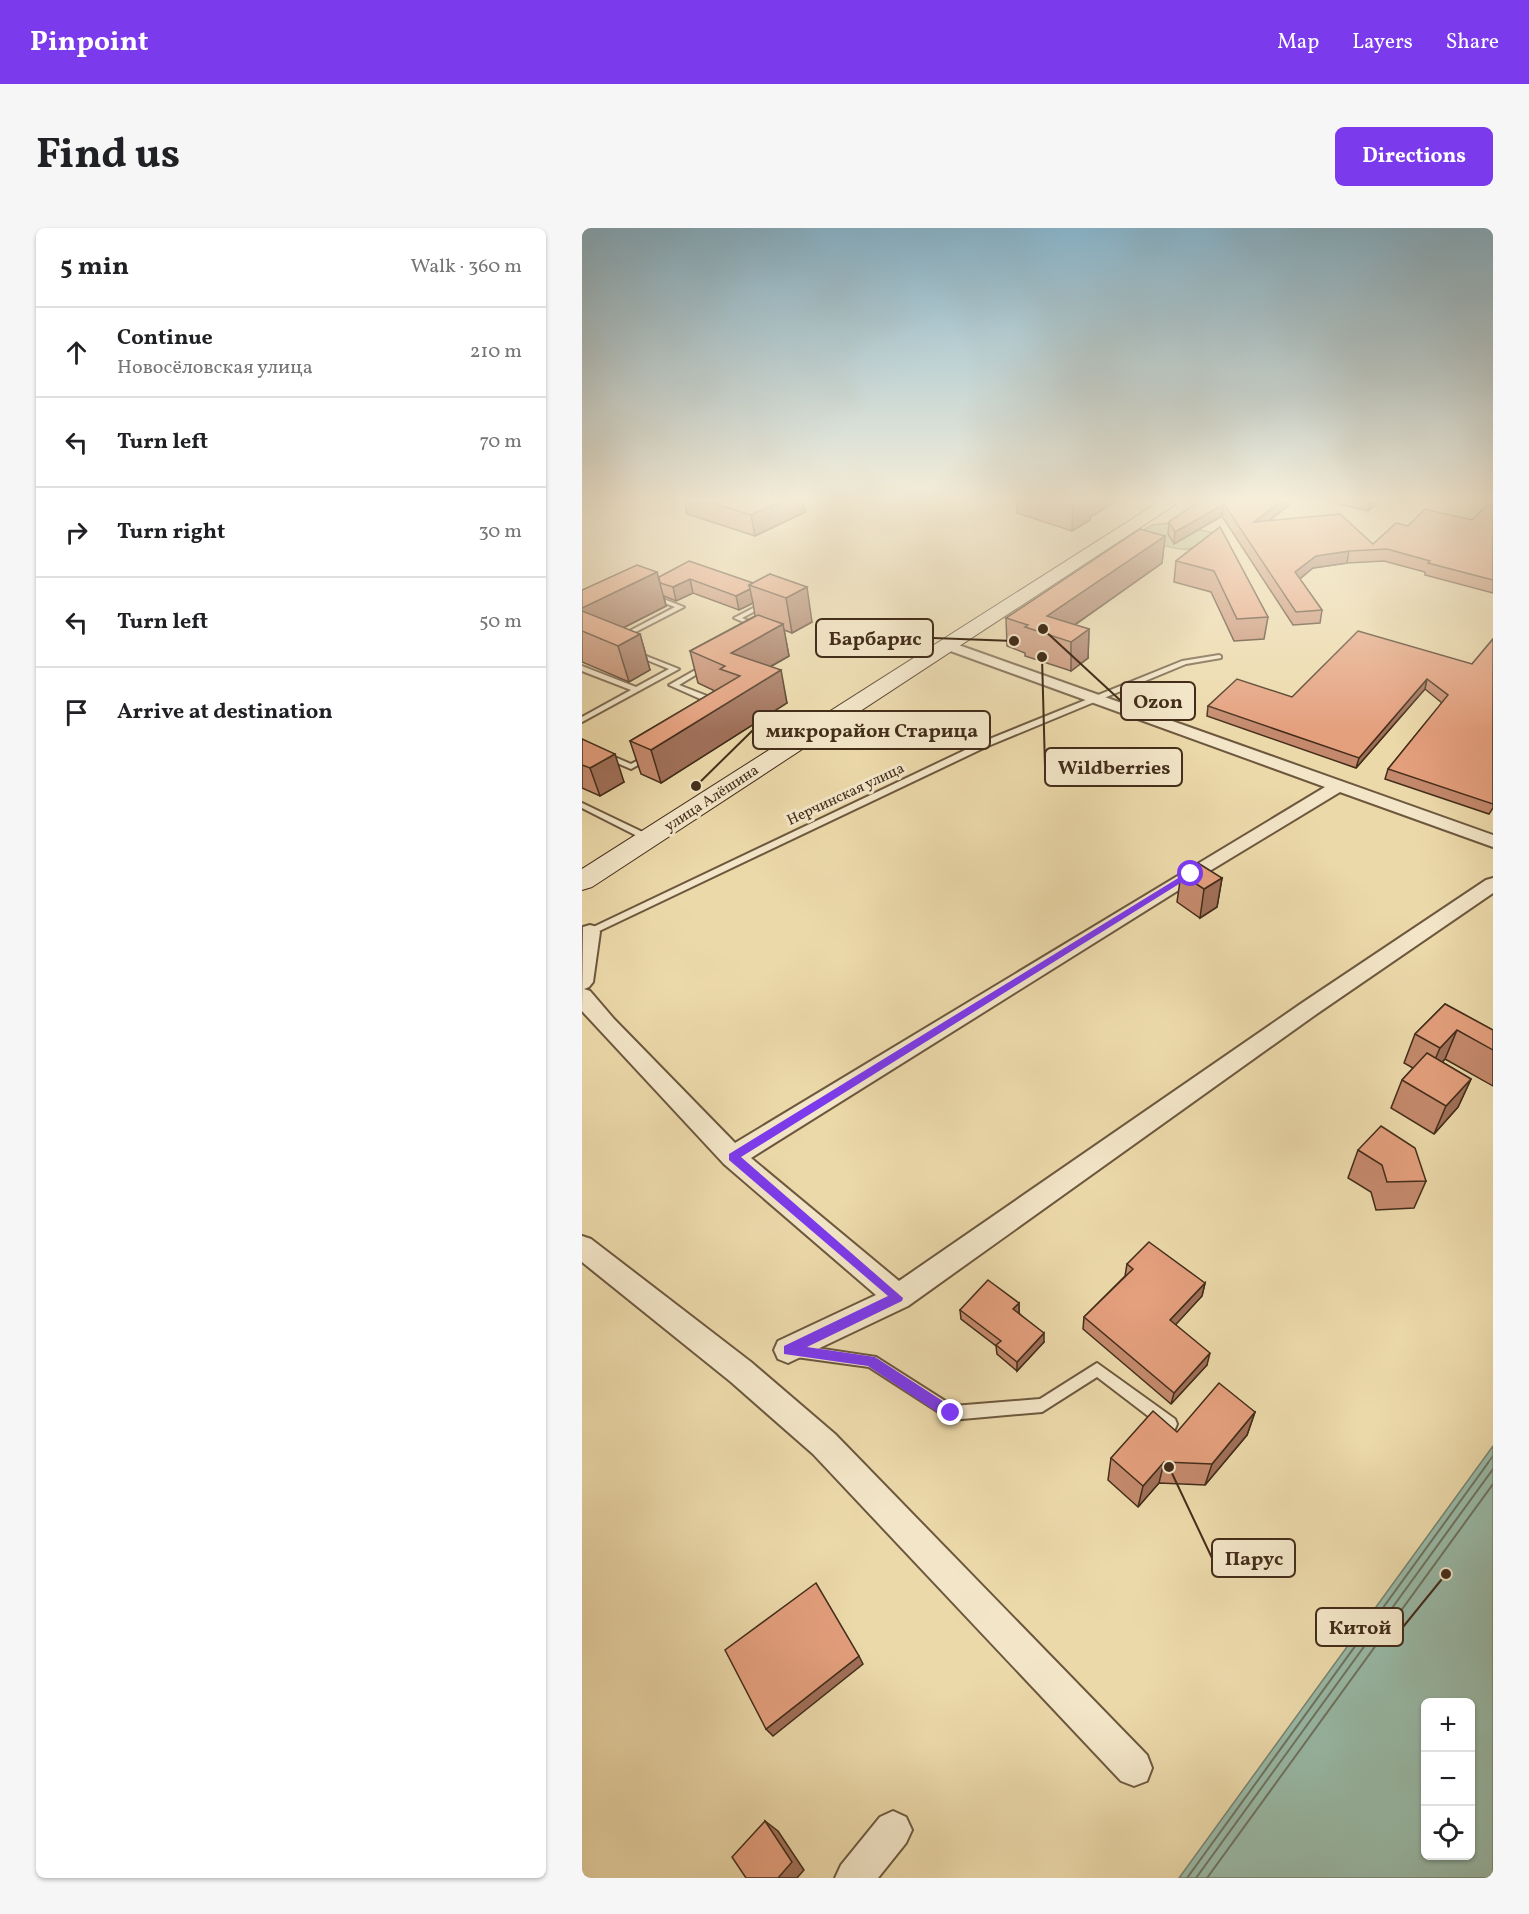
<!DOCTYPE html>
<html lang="en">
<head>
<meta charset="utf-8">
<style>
	:root { --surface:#fff; --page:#f6f6f6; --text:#202124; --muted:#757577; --line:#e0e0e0; --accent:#7c3aed }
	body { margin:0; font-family:Vollkorn,serif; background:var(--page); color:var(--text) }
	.controls { position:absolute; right:18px; bottom:18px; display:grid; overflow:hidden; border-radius:9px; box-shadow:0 2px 4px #0004 }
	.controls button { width:54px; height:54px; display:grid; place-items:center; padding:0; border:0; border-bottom:2px solid var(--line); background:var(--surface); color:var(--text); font:30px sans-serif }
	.stop { position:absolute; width:18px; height:18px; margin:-14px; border:4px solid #7c3aed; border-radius:50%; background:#fff }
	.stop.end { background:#7c3aed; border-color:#fff; box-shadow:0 2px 6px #0008 }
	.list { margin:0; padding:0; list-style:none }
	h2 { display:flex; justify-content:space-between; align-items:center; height:78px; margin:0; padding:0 24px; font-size:26px }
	h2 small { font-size:20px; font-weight:400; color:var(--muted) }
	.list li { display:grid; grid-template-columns:39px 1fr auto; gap:18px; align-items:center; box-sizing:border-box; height:90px; padding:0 24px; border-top:2px solid var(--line) }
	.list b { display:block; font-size:22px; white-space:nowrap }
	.list p { margin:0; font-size:20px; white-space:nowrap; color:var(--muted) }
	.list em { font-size:20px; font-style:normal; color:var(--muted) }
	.icon { flex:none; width:33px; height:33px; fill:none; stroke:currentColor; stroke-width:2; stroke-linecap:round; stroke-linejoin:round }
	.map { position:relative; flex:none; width:911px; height:1650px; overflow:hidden; border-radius:9px }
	header { display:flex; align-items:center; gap:36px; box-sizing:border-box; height:84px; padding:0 30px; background:var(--accent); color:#fff }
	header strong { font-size:28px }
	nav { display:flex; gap:33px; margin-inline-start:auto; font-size:21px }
	.intro { display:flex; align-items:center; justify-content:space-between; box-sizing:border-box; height:144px; padding:0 36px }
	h1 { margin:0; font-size:42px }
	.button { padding:15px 27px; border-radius:9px; background:var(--accent); color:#fff; font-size:21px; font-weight:700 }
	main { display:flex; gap:36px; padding:0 36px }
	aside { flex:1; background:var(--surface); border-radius:9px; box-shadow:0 2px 4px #0004 }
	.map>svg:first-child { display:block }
</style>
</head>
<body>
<header>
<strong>Pinpoint</strong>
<nav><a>Map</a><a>Layers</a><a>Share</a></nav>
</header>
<div class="intro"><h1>Find us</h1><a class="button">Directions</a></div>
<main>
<aside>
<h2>5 min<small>Walk · 360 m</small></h2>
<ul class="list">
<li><svg class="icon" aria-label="ahead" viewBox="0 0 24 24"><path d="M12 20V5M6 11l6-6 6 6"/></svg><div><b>Continue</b><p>Новосёловская улица</p></div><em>210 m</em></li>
<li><svg class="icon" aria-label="left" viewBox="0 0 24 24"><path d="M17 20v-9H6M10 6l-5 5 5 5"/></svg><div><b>Turn left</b></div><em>70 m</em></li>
<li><svg class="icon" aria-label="right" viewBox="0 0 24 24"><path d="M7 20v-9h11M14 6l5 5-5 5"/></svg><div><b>Turn right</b></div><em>30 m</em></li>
<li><svg class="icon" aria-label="left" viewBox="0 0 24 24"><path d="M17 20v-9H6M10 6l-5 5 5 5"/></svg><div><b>Turn left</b></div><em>50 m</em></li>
<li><svg class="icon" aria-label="arrive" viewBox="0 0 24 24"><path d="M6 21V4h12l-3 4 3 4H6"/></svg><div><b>Arrive at destination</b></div></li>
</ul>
</aside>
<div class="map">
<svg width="911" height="1650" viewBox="0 0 911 1650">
	<rect width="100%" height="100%" fill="#ecd9aa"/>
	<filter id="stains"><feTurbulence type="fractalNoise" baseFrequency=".00333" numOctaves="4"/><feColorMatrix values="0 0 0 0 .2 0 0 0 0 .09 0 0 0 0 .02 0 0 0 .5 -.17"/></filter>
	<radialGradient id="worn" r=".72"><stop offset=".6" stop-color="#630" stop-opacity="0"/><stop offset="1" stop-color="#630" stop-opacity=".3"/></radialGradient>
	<path fill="#b6bf8a" stroke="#7c7652" stroke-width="1.5" d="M588,295l44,10c-6,4 -12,11 -19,14 -13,7 -45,-5 -54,-15l11,-7z"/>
	<path fill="#99baa8" stroke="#77826f" stroke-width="1.5" fill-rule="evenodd" d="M911,1218v432h-314zM844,1474h44v154h-44z"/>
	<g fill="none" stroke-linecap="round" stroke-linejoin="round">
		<path stroke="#6e7461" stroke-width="1.5" d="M905,1236l6,-8"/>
		<g stroke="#6e7461" stroke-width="2">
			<path d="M605,1650l301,-415"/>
			<path d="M614,1650l297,-409"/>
			<path d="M625,1650l286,-394"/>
		</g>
		<g stroke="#6d583e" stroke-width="4">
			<g id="lane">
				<path d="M900,272h11v4l-10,-3z"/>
				<path d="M67,367h4l31,12 -60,31h-4v-2l55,-29 -26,-10z"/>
				<path d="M181,375l5,1 -26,14 17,7v2h-4l-21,-9z"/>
				<path d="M50,424h4l43,17 -97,53v-5l49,-27 -49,-19v-5l54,21 33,-18 -37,-15z"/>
				<path d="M637,427l2,1v2l-35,6 -198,82 -395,188h-6l-2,-2 2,-2 395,-188 200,-81z"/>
				<path d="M124,436l6,1 -33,20 41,16v4h-6l-45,-20z"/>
				<path d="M0,515l49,21 17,-9 4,2 -21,12 -49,-21z"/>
				<path d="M0,575l71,34 1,2 -1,2h-6l-65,-33z"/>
				<path d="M214,1117l80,12 77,49 87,-7 57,-36 78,56 2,5 -2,5 -5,2 -5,-2 -68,-52 -55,35 -91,8 -82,-53 -73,-10 -5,-2 -2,-4 2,-4z"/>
			</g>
		</g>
		<g stroke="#6d583e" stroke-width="4">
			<g id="street">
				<path d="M368,414l543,193v12l-153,-55 -142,86 -447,280 148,123 403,-278 184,-123 7,-2v15l-175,120 -410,293 -120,57 -10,-4 -4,-9 4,-9 98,-46 -152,-131 -142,-153 1,-84 7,-2 7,2 3,5 -7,50 -4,5 -5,2 6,2 24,28 121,124 590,-356 -380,-138 -2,-3 2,-3z"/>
				<path d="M0,1008l9,3 160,123 84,72 312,321 5,13 -5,13 -13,5 -13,-5 -308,-327 -82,-72 -149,-120z"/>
				<path d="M311,1583l13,6 6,13 -6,13 -28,35h-43l6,-13 39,-48z"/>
			</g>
		</g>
		<g stroke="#432d1a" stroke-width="2">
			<path id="secondary" d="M580,272h20l-590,387 -10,3v-21z"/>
		</g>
		<use href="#lane" fill="#f3e6c8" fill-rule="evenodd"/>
		<use href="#street" fill="#f3e6c8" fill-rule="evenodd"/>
		<use href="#secondary" fill="#f3e6c8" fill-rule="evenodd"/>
	</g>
	<g fill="#c4896c" stroke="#432d1a" stroke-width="1.5">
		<path d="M102,272h119l2,12 -50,24 -68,-22z"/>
		<path d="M435,272h102l-29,17v3l-18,11 -55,-18z"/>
		<path d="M619,272h94l-26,21 104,23 35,-18 64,-6 21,-20v93l-68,-18v-3l-41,-11 -37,2 -34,5 -13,11 22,31 -2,13 -27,2 -71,-109 -48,28 -6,-10 1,-12z"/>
		<path d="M742,272h58l-14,11z"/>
		<path d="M638,299l48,90 -4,22 -30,2 -23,-49 -37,-10 2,-21z"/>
		<path d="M583,308l-3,27 -87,62 14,4 -1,29 -17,13 -46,-15v-3l-18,-7 -1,-28z"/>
		<path d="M188,346l42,48 -20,11 -8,-3 5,26 -19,11 17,36 -126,80 -20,-9 -11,-33 85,-50 -17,-8 -8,-32 65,-35 -2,-13 -14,7 -46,-17 -17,8 -12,-5 2,10 -43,22 17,6 10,36 -21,12 -47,-20v-72l77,-13 94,6z"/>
		<path d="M911,411v169l-4,6 -104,-35 3,-10 54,-66 -17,-14 -69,79 -149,-52 1,-10 84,-9 180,-33z"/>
		<path d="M0,511l42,43 -24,14 -18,-8z"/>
		<path d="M599,646l41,4 -5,29 -17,11 -23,-16z"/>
		<path d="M863,776l48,26v56l-48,-27 -3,3 29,17 -13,28 -24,27 -43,-26 11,-28 11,-12 -9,-5 11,-29z"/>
		<path d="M776,922l68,31 -12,27 -38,2 -5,-18 -23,-14z"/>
		<path d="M545,1036l78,19 -3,13 -27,29 32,40 -36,39 -88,-75 1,-12 41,-41z"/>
		<path d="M437,1075v10l25,29 -27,29 -20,-17 -1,-8 -35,-27 -1,-9z"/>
		<path d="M673,1184l-8,23 -42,50 -46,-2 -21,24 -30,-27 3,-22z"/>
	</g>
	<g fill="#a06f58" stroke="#432d1a" stroke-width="1.5">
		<path d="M201,272h20l2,12 -50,24 -4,-21z"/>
		<path d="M492,272h45l-29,17v3l-18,11 1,-30z"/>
		<path d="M701,272h12l-43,34 2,-12z"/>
		<path d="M791,272h9l-14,11 2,-9z"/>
		<path d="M642,276l-2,12 -48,28 1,-12z"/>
		<path d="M583,308l-3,27 -105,74 -10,-21z"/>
		<path d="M767,323l-2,12 -34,5 -20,16 2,-12 21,-16z"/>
		<path d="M75,344l9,34 -65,33 -19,-17v-14z"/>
		<path d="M108,351l3,14 -17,8 -3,-14z"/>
		<path d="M225,359l5,35 -20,11 -6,-35z"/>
		<path d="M168,361l3,14 -14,7 -3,-14z"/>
		<path d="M201,396l6,32 -48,27 -10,-30z"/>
		<path d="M507,401l-1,29 -17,13v-29z"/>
		<path d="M58,406l10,36 -21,12 -11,-36z"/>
		<path d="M199,442l6,33 -126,80 -10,-33z"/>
		<path d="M845,451l-2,10 -69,79 3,-10z"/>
		<path d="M33,526l9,28 -24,14 -10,-28z"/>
		<path d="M640,650l-5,29 -17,11 4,-29z"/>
		<path d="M875,802l-12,29 -17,17 12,-28z"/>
		<path d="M889,851l-13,28 -24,27 12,-28z"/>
		<path d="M623,1055l-3,13 -34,37 2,-13z"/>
		<path d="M437,1075v10l-5,6 -1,-10z"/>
		<path d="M462,1105v9l-27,29v-9z"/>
		<path d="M628,1125l-3,12 -36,39 3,-11z"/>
		<path d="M673,1184l-8,23 -42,50 7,-21z"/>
		<path d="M582,1234l-5,21 -21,24 5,-21z"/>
		<path d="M277,1428l4,8 -90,72 -7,-7z"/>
		<path d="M183,1593l13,10 26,39 -7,8h-19z"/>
	</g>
	<g fill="#e49f7d" stroke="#432d1a" stroke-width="1.5">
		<path d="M122,272h79l-32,15z"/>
		<path d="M619,272h82l-29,22 86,-8 33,30 23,-21 12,3 17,-17 47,11 21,-20v80l-65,-17 2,-2 -43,-12 -38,2 -33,5 -21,16 27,38 -26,2 -72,-108 -49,28 -6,-10z"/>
		<path d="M779,272h12l-3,2z"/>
		<path d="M638,299l48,90 -31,2 -23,-48 -38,-10z"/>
		<path d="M558,301l25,7 -118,80 42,13 -18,13 -46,-15 3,-2 -22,-7z"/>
		<path d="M107,333l64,22 -4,2 1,4 -14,7 -46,-17 -17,8 -13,-4 -1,-6z"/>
		<path d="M55,337l20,7 -75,36v-18z"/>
		<path d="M188,346l37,13 -21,11 -37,-13z"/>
		<path d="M0,383l58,23 -22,12 -36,-15z"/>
		<path d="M176,387l25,9 -52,29 50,17 -130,80 -21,-9 110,-65 -20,-7 5,-3 -35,-15z"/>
		<path d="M776,403l114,33 21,-25v165l-105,-35 60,-74 -21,-16 -68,79 -151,-52 29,-27 55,18z"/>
		<path d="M0,511l33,15 -25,14 -8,-3z"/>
		<path d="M616,635l24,15 -18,11 -23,-15z"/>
		<path d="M863,776l48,26v20l-36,-20 -17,18 -25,-14z"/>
		<path d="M845,825l44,26 -25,27 -44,-26z"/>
		<path d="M799,898l34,22 11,33 -39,1 -5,-17 -24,-15z"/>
		<path d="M567,1014l56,41 -35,37 40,33 -36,40 -90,-76 49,-48 -6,-5z"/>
		<path d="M406,1052l31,23 -6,6 31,24 -27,29 -21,-17 5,-4 -41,-31z"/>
		<path d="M637,1155l36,29 -43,52 -48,-2 -21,24 -32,-28 42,-47 24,21z"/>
		<path d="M234,1355l43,73 -93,73 -41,-79z"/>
		<path d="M183,1593l27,41 -14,16h-32l-14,-21z"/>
	</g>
	<linearGradient id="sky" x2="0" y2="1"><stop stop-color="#88b6ce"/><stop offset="0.54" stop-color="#f6eed9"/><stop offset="1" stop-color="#f6eed9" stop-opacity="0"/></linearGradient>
	<rect width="911" height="503" fill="url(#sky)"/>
	<path fill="#7c3aed" d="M606,644l7,2 -454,283 162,141 -1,3 -95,46 68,10 80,52 2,4 -2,5 -4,2 -5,-2 -78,-52 -84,-12v-8l104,-50 -159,-136v-6z"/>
	<g text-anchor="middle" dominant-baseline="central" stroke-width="6" stroke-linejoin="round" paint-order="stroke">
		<g font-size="15" fill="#432d1a" stroke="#f3e6c8">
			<text transform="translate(264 567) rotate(-25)">Нерчинская улица</text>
			<text transform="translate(130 571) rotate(-33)">улица Алёшина</text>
		</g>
	</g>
	<path fill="none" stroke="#432d1a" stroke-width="2" d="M432 413L351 410M461 401L539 473M114 558L171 502M460 429L463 539M587 1239L630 1330M864 1346L821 1399"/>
	<g fill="#432d1a" stroke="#f3e6c8" stroke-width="2">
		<circle cx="432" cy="413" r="6"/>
		<circle cx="461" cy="401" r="6"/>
		<circle cx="114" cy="558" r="6"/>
		<circle cx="460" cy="429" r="6"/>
		<circle cx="587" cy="1239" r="6"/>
		<circle cx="864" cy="1346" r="6"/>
	</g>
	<g fill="#f3e6c8" stroke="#432d1a" stroke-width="2">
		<rect x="234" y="391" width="117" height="38" rx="6"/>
		<rect x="539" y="454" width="74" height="38" rx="6"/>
		<rect x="171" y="483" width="237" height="38" rx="6"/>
		<rect x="463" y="520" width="137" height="38" rx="6"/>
		<rect x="630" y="1311" width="83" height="38" rx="6"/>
		<rect x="734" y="1380" width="87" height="38" rx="6"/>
	</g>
	<g font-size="20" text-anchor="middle" font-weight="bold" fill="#432d1a">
		<text x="293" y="417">Барбарис</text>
		<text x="576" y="480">Ozon</text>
		<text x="290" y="509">микрорайон Старица</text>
		<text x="532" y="546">Wildberries</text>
		<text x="672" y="1337">Парус</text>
		<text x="778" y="1406">Китой</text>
	</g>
	<rect width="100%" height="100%" filter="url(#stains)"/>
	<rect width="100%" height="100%" fill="url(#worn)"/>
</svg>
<div class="controls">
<button>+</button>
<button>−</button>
<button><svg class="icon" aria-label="locate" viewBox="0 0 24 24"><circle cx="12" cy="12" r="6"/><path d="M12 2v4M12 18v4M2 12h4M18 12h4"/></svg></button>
</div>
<div class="stop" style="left:609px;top:646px"></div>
<div class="stop end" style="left:369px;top:1185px"></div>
</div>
</main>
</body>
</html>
